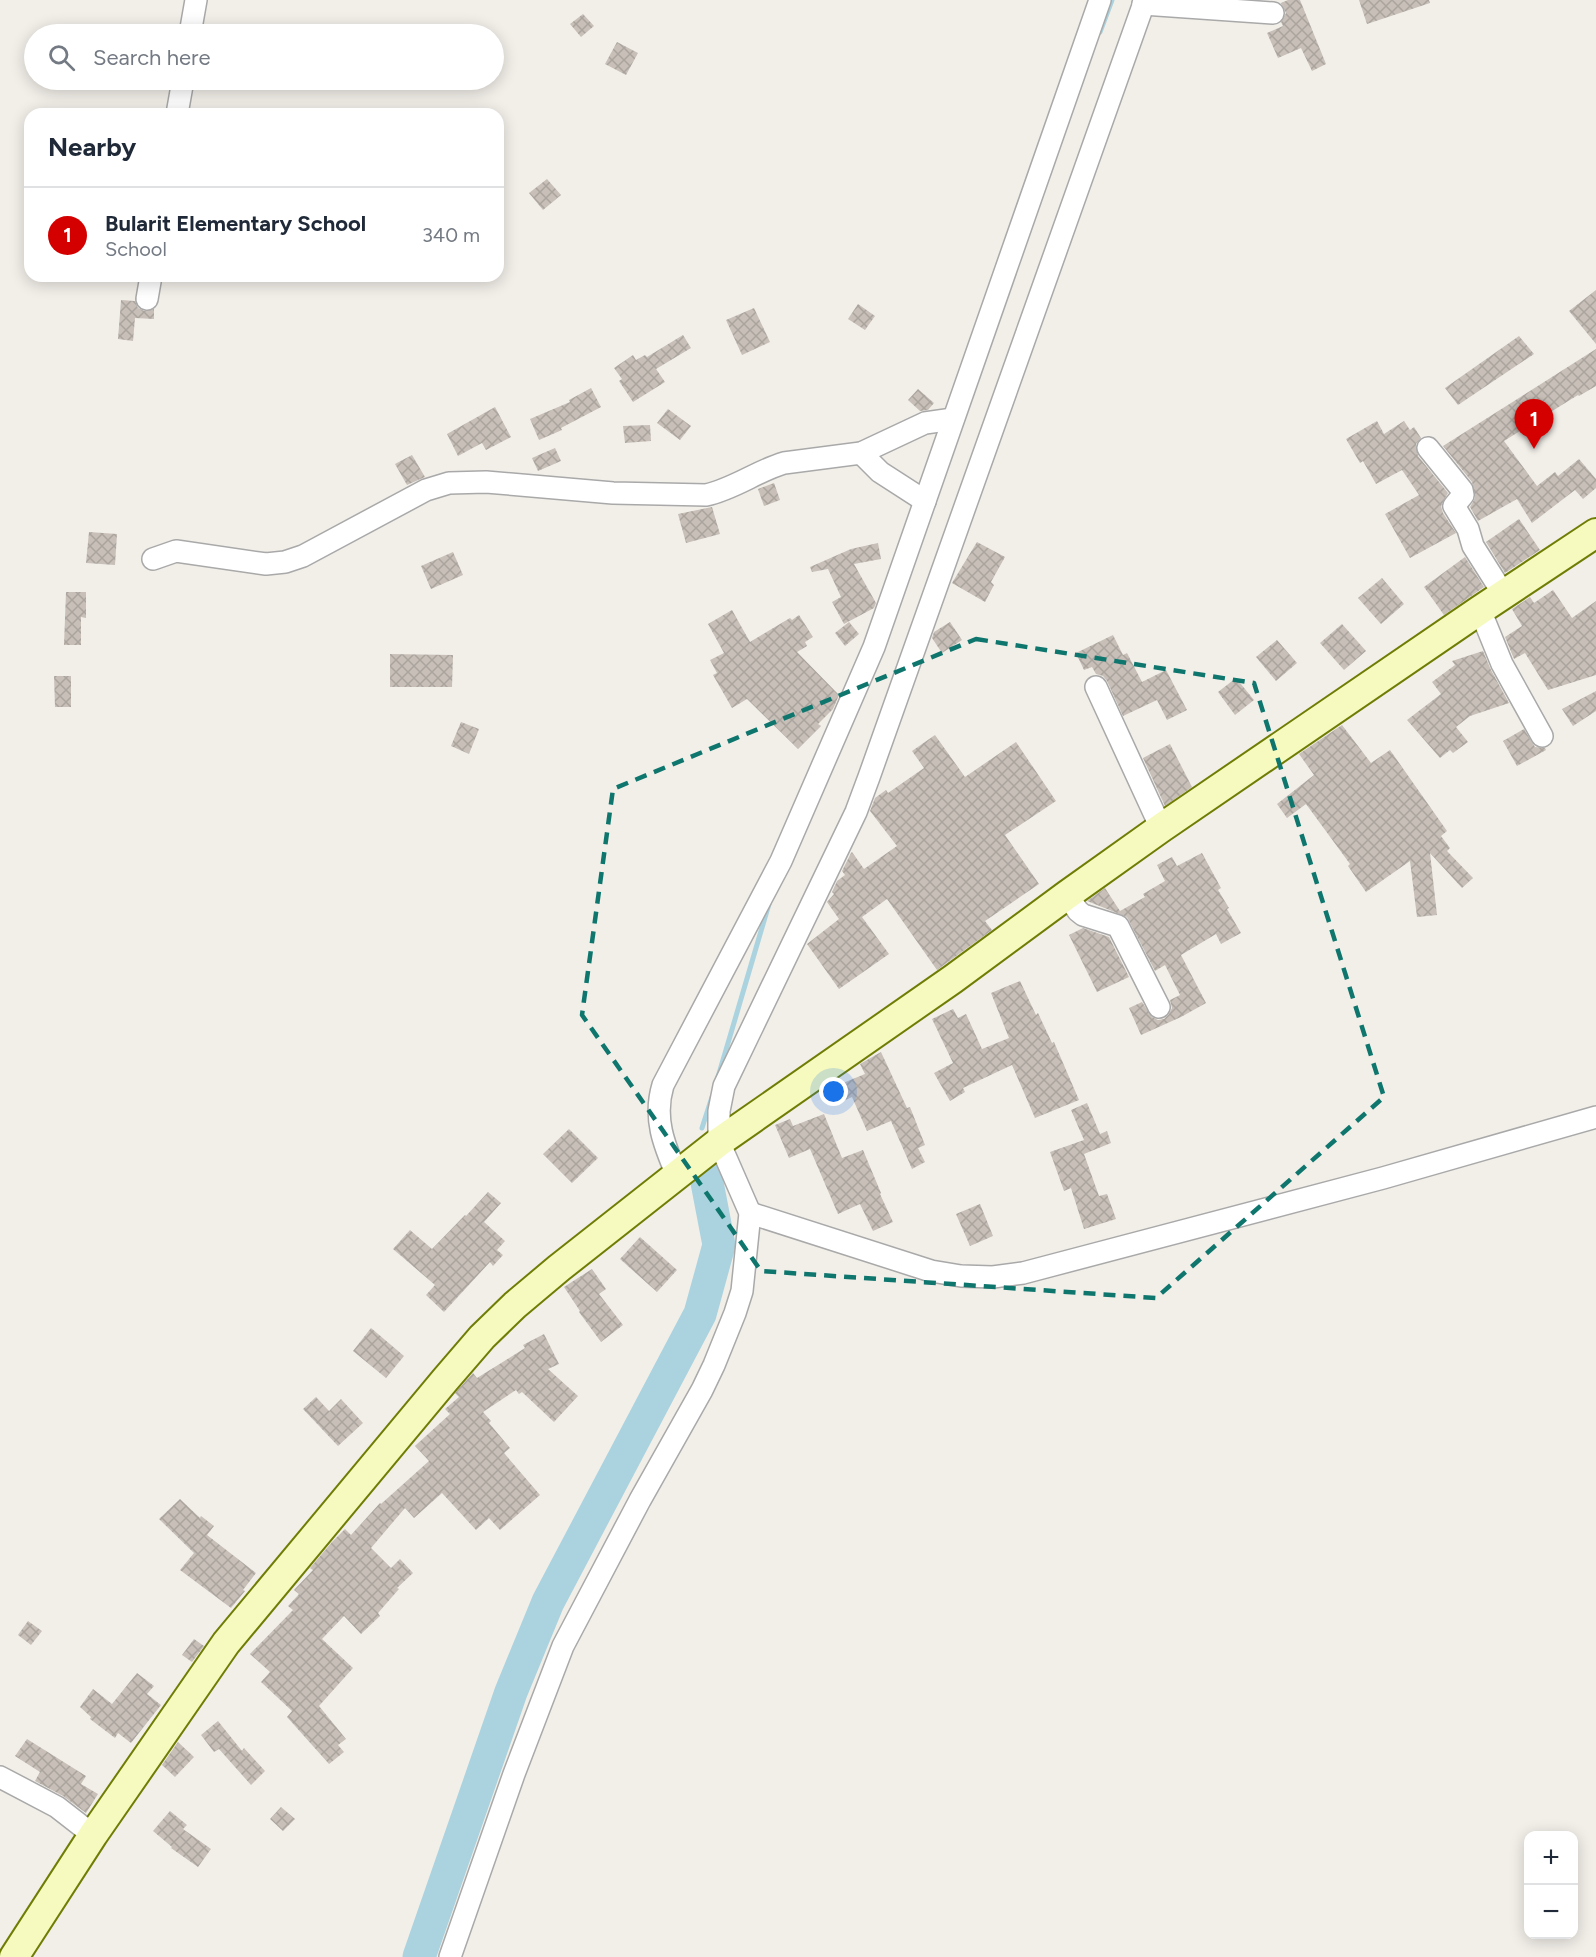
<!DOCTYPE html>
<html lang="en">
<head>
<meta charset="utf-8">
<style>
	:root { --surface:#fff; --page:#f2f2f3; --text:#1f2937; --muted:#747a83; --line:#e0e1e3; --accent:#d40000 }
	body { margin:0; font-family:Figtree,sans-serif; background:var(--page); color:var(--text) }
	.controls { position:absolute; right:18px; bottom:18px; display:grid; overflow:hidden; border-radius:12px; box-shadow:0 3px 15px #0003 }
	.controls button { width:54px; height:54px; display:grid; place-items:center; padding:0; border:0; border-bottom:2px solid var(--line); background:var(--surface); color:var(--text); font:30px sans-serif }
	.you { position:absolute; left:834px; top:1092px; width:21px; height:21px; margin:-15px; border:4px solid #fff; border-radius:50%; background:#1a73e8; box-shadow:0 0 0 9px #1a73e833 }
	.badge { display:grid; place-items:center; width:39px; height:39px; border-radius:50%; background:var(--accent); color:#fff; font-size:20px; font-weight:700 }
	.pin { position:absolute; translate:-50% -50px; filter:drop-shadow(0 2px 3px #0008) }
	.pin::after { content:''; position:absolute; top:32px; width:21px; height:18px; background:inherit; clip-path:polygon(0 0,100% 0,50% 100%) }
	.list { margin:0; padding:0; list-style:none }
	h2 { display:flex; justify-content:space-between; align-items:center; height:78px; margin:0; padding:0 24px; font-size:26px }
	h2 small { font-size:20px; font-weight:400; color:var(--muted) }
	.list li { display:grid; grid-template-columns:39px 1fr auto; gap:18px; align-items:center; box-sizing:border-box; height:96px; padding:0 24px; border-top:2px solid var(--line) }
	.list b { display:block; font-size:22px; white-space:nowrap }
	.list p { margin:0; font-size:20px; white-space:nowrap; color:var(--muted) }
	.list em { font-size:20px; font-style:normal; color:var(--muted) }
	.icon { flex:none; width:33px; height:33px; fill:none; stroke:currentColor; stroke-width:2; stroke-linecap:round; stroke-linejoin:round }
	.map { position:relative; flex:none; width:1596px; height:1957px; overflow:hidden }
	.search { position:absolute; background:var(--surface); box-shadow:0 3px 15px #0003; left:24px; top:24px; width:480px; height:66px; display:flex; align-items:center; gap:15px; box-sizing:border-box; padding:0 21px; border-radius:33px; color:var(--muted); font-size:22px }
	.panel { position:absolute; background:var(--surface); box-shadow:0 3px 15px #0003; left:24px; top:108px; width:480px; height:174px; border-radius:18px }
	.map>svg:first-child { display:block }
</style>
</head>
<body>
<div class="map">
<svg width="1596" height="1957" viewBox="0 0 1596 1957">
	<defs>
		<pattern id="building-cross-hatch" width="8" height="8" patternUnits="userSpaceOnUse" patternTransform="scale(1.5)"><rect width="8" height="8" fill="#c7bfb8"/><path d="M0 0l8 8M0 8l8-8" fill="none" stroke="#aba49e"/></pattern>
	</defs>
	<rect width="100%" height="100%" fill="#f2efe9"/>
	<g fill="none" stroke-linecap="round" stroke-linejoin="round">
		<g stroke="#aad3df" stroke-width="5">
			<path d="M1100,32l12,-32"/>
			<path d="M718,1077l51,-173"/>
			<path d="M702,1128l10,-31"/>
		</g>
		<path stroke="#aad3df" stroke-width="33" d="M419,1957l92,-265 37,-90 152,-288 19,-69 -14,-73"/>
	</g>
	<g fill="url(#building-cross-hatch)">
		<path d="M1288,0h12l26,64 -14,7 -11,-23 -23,10 -11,-25 16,-7 -2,-4 5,-9 -5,-10z"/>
		<path d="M1359,0h70l1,3 -63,21z"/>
		<path d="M583,14l11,12 -13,11 -11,-13z"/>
		<path d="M617,42l21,11 -12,22 -21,-11z"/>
		<path d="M547,179l14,16 -18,15 -14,-17z"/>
		<path d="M1596,290v54l-27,-33z"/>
		<path d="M121,300l14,1 3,7 6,3 10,-2v10l-19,-1 -2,23 -15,-2z"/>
		<path d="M858,304l17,12 -10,14 -17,-11z"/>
		<path d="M754,308l16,34 -28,13 -16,-35z"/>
		<path d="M683,335l8,13 -35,21 9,13 -32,20 -14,-21 3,-2 -8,-11 19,-13 3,5 9,-5 2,2z"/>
		<path d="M1519,336l15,18 -76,51 -13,-17z"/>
		<path d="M1596,349v37l-17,10 -1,-1 -74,46 33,45 18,-14 3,4 21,-17 17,20v9l-13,11 -8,-9 -43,33 -15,-24 -39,22 -8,-14 5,-9 -3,-16 -29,-36z"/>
		<path d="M591,388l10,19 -40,21 1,2 -23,10 -9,-21 40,-17 -1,-2z"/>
		<path d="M918,389l16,14 -6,7 -8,1 -12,-11z"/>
		<path d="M495,407l16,30 -25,13 -4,-7 -24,13 -11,-22z"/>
		<path d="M668,409l23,17 -11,14 -23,-17z"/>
		<path d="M1377,421l7,13 20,-13 6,9 4,-3 7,11 -5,6 2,12 30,37 -7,13 2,7 13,20 -46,25 -25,-44 34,-19 -17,-25 -26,14 -13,-23 -3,2 -14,-24z"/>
		<path d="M650,425l1,16 -26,2 -2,-17z"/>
		<path d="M555,448l6,13 -23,10 -6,-13z"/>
		<path d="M412,455l13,22 -18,8 -12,-21z"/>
		<path d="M774,483l6,17 -16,6 -6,-17z"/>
		<path d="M712,507l8,27 -34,9 -8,-29z"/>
		<path d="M1519,519l21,31 -35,23 -19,-31z"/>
		<path d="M89,532l28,2 -2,31 -29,-2z"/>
		<path d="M977,542l28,15 -14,25 3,3 -9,17 -33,-19z"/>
		<path d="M878,543l3,16 -27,5 22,39 -2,5 -30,16 -12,-22 9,-5 -13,-28 -16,3 -2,-5 41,-18z"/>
		<path d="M453,552l10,23 -32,14 -10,-23z"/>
		<path d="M1465,557l19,30 -40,28 -20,-28z"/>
		<path d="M1382,578l22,26 -23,20 -23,-26z"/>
		<path d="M1553,590l19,28 24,-17v74l-48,15 -23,-37 -11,6 -9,-22 17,-11 -10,-17 18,-12 4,6z"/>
		<path d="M66,592h20v26l-5,-1v28h-17z"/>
		<path d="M732,610l18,32 40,-24 2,2 7,-5 14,22 -8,5 2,4 -10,6 42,43 -6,14 -15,15 3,2 -23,23 -51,-50 -15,9 -19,-33 4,-2 -7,-13 14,-7 -16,-29z"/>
		<path d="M849,622l10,12 -14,12 -10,-13z"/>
		<path d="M950,622l12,18 -20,13 -10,-15 2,-6z"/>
		<path d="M1342,624l24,27 -22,19 -24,-27z"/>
		<path d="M1113,635l10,20 4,-2 15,29 24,-12 21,40 -20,10 -10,-20 -34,16 -16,-35 -4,-5 -7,-2 -4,-7 -8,3 -8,-17z"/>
		<path d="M1277,640l20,23 -21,18 -20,-24z"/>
		<path d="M1483,651l8,19 18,33 -39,13 -14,11 12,15 -15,11 -3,-3 -10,8 -33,-38 34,-26 -9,-12 23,-17 -3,-4z"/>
		<path d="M390,654l63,1 -1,32h-62z"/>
		<path d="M54,676h17v31h-16z"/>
		<path d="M1236,678l18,22 -19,15 -17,-23z"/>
		<path d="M1596,691v20l-23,15 -11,-17z"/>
		<path d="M461,722l18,7 -10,25 -18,-8z"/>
		<path d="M1342,725l29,38 19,-13 57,81 -6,5 9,12 -3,3 26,27 -11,10 -32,-35 7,62 -20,2 -7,-56 -44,31 -18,-26 2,-2 -44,-60 -19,14 -10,-14 37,-29 -15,-21z"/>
		<path d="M1524,729l11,18 10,1 1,2 -29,16 -14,-25z"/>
		<path d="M935,735l30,42 51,-35 40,59 -51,34 34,49 -54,37 7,9 -55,40 -50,-71 -25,18 27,37 -50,35 -32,-45 32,-25 -12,-17 7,-8 -2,-2 5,-11 8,-6 -3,-4 9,-18 1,-1 12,17 33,-23 -27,-35 5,-13 11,-8 2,3 36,-25 -12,-17z"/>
		<path d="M1170,744l22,43 -27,19 -22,-48z"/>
		<path d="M1202,853l19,35 -3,2 11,18 -2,1 14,24 -20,11 -5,-10 -35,21 25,48 -25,14 -40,18 -12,-27 13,-6 10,15 6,3 6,-1 5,-5 3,-6 -2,-8 10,-5 -15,-30 -10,6 -28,-54 -40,-16 18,-13 15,23 25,-14 -2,-3 22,-13 -8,-16 15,-8 5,9z"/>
		<path d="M1083,928l26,9 20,40 -32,15 -28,-57z"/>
		<path d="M1020,981l16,34 2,-2 14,30 2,-1 25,58 -44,18 -23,-53 -49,23 2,4 -15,9 -16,-28 19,-10 -21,-44 21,-10 5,9 8,-4 16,35 27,-11 -18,-45z"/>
		<path d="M881,1052l26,56 3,-1 15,38 -7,3 7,14 -13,7 -21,-48 -24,10 -15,-34 -19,9 -7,-16 39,-16 -5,-10z"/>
		<path d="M1087,1103l13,31 7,-3 4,12 -27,11 15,42 8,-2 9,25 -32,10 -13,-41 -7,3 -14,-39 34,-12 -13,-30z"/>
		<path d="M824,1114l18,44 21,-8 18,43 -1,1 13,28 -20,9 -13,-27 -22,10 -28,-65 -21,9 -14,-33 15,-6 3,7z"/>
		<path d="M569,1129l29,29 -26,25 -29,-29z"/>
		<path d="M488,1192l13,11 -17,19 21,19 -8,9 6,5 -10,11 -3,-4 -46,50 -18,-17 9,-10 -42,-36 17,-19 22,19 33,-34 1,1z"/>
		<path d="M980,1204l13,32 -23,10 -14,-32z"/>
		<path d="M640,1237l37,33 -20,22 -37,-33z"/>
		<path d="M592,1269l14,20 -7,5 24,31 -22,17 -22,-30 1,-1 -16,-24z"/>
		<path d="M371,1328l33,28 -18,22 -33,-27z"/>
		<path d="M544,1334l15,30 -11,5 30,27 -24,26 -32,-30 -3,2 -3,-4 -33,22 8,9 -2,2 21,25 -6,5 36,42 -40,35 -11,-12 -13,12 -34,-37 -28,25 -9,-10 -34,40 20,20 9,-9 13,14 -16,15 2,1 -21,24 2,3 -19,18 -17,-18 -22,23 31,29 -34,38 27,33 -8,6 6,7 -15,12 -42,-47 5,-6 -31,-29 9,-10 -20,-18 43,-44 -5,-4 11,-12 -5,-4 19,-20 -3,-2 22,-26 13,-13 6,6 29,-32 1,1 48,-43 -14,-15 35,-32 -5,-5 14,-12 -4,-4 18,-20 4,5 48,-30 -2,-3z"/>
		<path d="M316,1397l13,14 12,-12 22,24 -25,23 -35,-37z"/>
		<path d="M180,1499l20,19 1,-2 13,10 -7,9 49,38 -13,17 2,1 -14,17 -51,-38 14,-17 -35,-34z"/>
		<path d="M28,1621l14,10 -11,14 -13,-10z"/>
		<path d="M194,1639l10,7 -12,16 -10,-7z"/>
		<path d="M137,1673l17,13 -7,8 14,11 -30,38 -13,-10 -3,5 -25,-19 1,-2 -11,-10 13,-18 19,15z"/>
		<path d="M218,1721l24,30 2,-3 21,23 -14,14 -32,-36 -5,3 -13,-17z"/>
		<path d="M27,1739l59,37 -5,8 17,10 -12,19 -23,-17 -28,-15 5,-9 -25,-16z"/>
		<path d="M178,1742l16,15 -19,20 -13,-12z"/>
		<path d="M281,1807l14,12 -12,12 -13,-12z"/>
		<path d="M170,1811l17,14 -4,4 28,20 -13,18 -27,-19 1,-1 -19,-16z"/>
	</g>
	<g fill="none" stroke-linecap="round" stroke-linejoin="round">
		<g stroke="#a9a9a9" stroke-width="24">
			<g id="street">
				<path d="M1143,4l130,9"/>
				<path d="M190,34l6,-34"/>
				<path d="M177,114l6,-34"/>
				<path d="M147,299l4,-23"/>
				<path d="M1428,448l34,42 1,5 -9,11 14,23 5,17 31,49"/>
				<path d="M861,453l19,19 45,29"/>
				<path d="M153,559l23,-8 90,13 19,-2 18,-6 123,-66 23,-7 37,-1 127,11 93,2c28,-6 51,-24 78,-32l77,-10 64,-30 28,-4"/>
				<path d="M1480,610l22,54 40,72"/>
				<path d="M1096,687l65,141"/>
				<path d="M1067,895l11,16 5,4 35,11 41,81"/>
				<path d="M677,1175c-13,-30 -24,-57 -14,-90l118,-224 93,-214 226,-647"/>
				<path d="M750,1213l181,58 30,5 32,1 30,-4 360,-95 213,-61"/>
				<path d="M0,1777l57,30 36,28"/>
				<path d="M450,1957l64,-183 49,-128 77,-146 62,-110 12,-25 21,-52 7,-22 8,-78 -31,-71v-31l5,-25 132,-274 13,-35 276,-777"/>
			</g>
		</g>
		<g stroke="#707d05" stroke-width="32">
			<path id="secondary" d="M14,1957l79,-122 133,-192 219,-263 37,-43 33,-32 44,-37 160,-126 234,-163 114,-84 94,-67 319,-218 116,-77"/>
		</g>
		<use href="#street" stroke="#fff" stroke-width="21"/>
		<use href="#secondary" stroke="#f7fabf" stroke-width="28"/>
	</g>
	<path fill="none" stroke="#0f766e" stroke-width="4.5" stroke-dasharray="12 8" stroke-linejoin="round" d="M976,639l278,44 130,414 -228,201 -395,-27 -179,-256 31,-226z"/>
</svg>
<div class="controls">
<button>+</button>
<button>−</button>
</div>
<div class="you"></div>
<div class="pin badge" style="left:1534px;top:449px">1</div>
<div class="search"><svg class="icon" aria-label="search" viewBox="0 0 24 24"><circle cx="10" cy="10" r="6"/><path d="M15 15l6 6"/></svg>Search here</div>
<section class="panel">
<h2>Nearby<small></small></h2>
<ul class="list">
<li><span class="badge">1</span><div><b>Bularit Elementary School</b><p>School</p></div><em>340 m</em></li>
</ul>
</section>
</div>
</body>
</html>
